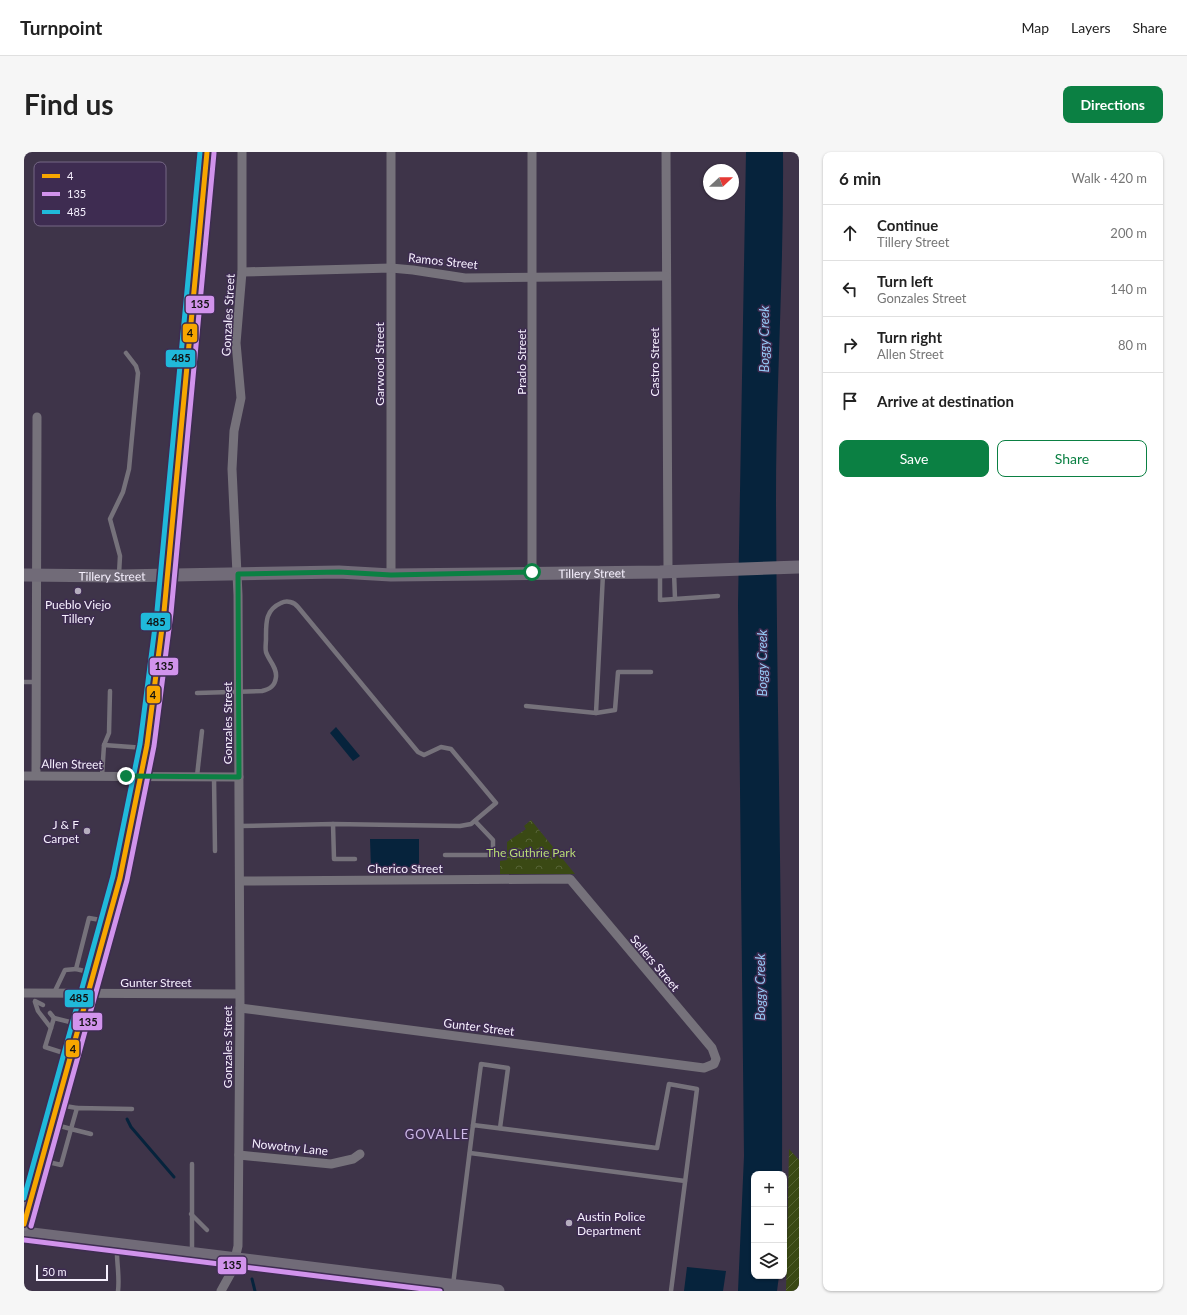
<!DOCTYPE html>
<html lang="en">
<head>
<meta charset="utf-8">
<style>
	:root { --surface:#fff; --page:#f6f6f6; --text:#222; --muted:#767676; --line:#e0e0e0; --accent:#0b8043 }
	body { margin:0; font-family:Lato,sans-serif; background:var(--page); color:var(--text) }
	.controls { position:absolute; right:12px; bottom:12px; display:grid; overflow:hidden; border-radius:8px; box-shadow:0 1px 3px #0004 }
	.controls button { width:36px; height:36px; display:grid; place-items:center; padding:0; border:0; border-bottom:1px solid var(--line); background:var(--surface); color:var(--text); font:20px sans-serif }
	.compass { position:absolute; left:679px; top:12px; width:36px; height:36px; border-radius:50%; background:var(--surface); box-shadow:0 1px 3px #0004; rotate:68deg }
	.scale { position:absolute; left:12px; bottom:10px; width:72px; box-sizing:border-box; padding-left:4px; border:2px solid #f6f0fe; border-top:0; font-size:11px; line-height:14px; white-space:nowrap; color:#f6f0fe; -webkit-text-stroke:3px #3e2c51; paint-order:stroke }
	.stop { position:absolute; width:12px; height:12px; margin:-9px; border:3px solid #0b8043; border-radius:50%; background:#fff }
	.stop.end { background:#0b8043; border-color:#fff; box-shadow:0 1px 4px #0008 }
	.list { margin:0; padding:0; list-style:none }
	h2 { display:flex; justify-content:space-between; align-items:center; height:52px; margin:0; padding:0 16px; font-size:17px }
	h2 small { font-size:13px; font-weight:400; color:var(--muted) }
	.list li { display:grid; grid-template-columns:26px 1fr auto; gap:12px; align-items:center; box-sizing:border-box; height:56px; padding:0 16px; border-top:1px solid var(--line) }
	.list b { display:block; font-size:15px; white-space:nowrap }
	.list p { margin:0; font-size:13px; white-space:nowrap; color:var(--muted) }
	.list em { font-size:13px; font-style:normal; color:var(--muted) }
	.actions { display:flex; gap:8px; padding:12px 16px }
	.actions a { flex:1; padding:9px 0; border:1px solid var(--accent); border-radius:8px; text-align:center; font-size:14px; color:var(--accent) }
	.actions .main { background:var(--accent); color:#fff }
	.icon { flex:none; width:22px; height:22px; fill:none; stroke:currentColor; stroke-width:2; stroke-linecap:round; stroke-linejoin:round }
	.map { position:relative; flex:none; width:775px; height:1139px; overflow:hidden; border-radius:8px }
	header { display:flex; align-items:center; gap:24px; box-sizing:border-box; height:56px; padding:0 20px; background:var(--surface); border-bottom:1px solid var(--line) }
	header strong { font-size:19px }
	nav { display:flex; gap:22px; margin-inline-start:auto; font-size:14px }
	.intro { display:flex; align-items:center; justify-content:space-between; box-sizing:border-box; height:96px; padding:0 24px }
	h1 { margin:0; font-size:28px }
	.button { padding:10px 18px; border-radius:8px; background:var(--accent); color:#fff; font-size:14px; font-weight:700 }
	main { display:flex; gap:24px; padding:0 24px }
	aside { flex:1; background:var(--surface); border-radius:8px; box-shadow:0 1px 3px #0004 }
	.map>svg:first-child { display:block }
</style>
</head>
<body>
<header>
<strong>Turnpoint</strong>
<nav><a>Map</a><a>Layers</a><a>Share</a></nav>
</header>
<div class="intro"><h1>Find us</h1><a class="button">Directions</a></div>
<main>
<div class="map">
<svg width="775" height="1139" viewBox="0 0 775 1139">
	<defs>
		<pattern id="park-crowns" width="20" height="18" patternUnits="userSpaceOnUse"><rect width="20" height="18" fill="#3a4914"/><path d="M2 6a3 3 0 1 1 6 0M12 15a3 3 0 1 1 6 0" fill="none" stroke="#576437"/></pattern>
		<pattern id="garden-furrows" width="10" height="10" patternUnits="userSpaceOnUse"><rect width="10" height="10" fill="#3a4914"/><path d="M-1 1l2-2M0 10L10 0M9 11l2-2" fill="none" stroke="#576437"/></pattern>
	</defs>
	<rect width="100%" height="100%" fill="#3e3449"/>
	<path fill="url(#park-crowns)" d="M507,668l44,54h-75v-13l7,-1v-18l19,-13 -2,-3z"/>
	<path fill="url(#garden-furrows)" d="M765,997l10,11v131h-13z"/>
	<g fill="#06233c">
		<path d="M722,0h37c1,116 -7,233 -7,349 1,225 7,449 6,673h-28v102h25l-2,15h-39l6,-135 -6,-551z"/>
		<path d="M312,575l24,29 -7,5 -23,-28z"/>
		<path d="M346,687h49v28l-48,1z"/>
		<path d="M663,1115l39,4 -3,20h-39z"/>
	</g>
	<g fill="none" stroke-linecap="round" stroke-linejoin="round">
		<g stroke="#06233c" stroke-width="3">
			<path d="M103,967l4,8 43,50"/>
			<path d="M228,1127l3,12"/>
		</g>
		<g stroke="#76727b" stroke-width="4.5">
			<path d="M650,420l1,27 43,-3"/>
			<path d="M95,422l1,-18 -10,-37 13,-27 6,-23 9,-96 -2,-7 -10,-13"/>
			<path d="M636,422v26l15,-1"/>
			<path d="M0,530h12"/>
			<path d="M173,541l65,-2c8,-2 13,-5 14,-14 1,-10 -7,-16 -10,-25 -1,-4 0,-9 0,-13 0,-16 -1,-29 15,-36 6,-3 13,-1 17,4l120,145 6,3 17,-8 10,2 45,54 -25,21 -11,2 -127,-2 -94,2"/>
			<path d="M502,554l70,7 7,-139"/>
			<path d="M572,561l19,-3 3,-38h33"/>
			<path d="M80,593l5,-12 1,-42"/>
			<path d="M78,624l2,-31 41,3"/>
			<path d="M173,624l5,-45"/>
			<path d="M190,625l1,74"/>
			<path d="M309,672l1,35h21"/>
			<path d="M421,703h48v-15l-18,-19"/>
			<path d="M69,821l-17,-4 13,-51 17,3"/>
			<path d="M30,841l11,-23 11,-1"/>
			<path d="M11,849l8,4"/>
			<path d="M11,850l3,9 13,17"/>
			<path d="M26,861l4,5 24,6"/>
			<path d="M30,866l-9,29 25,8"/>
			<path d="M35,953l18,3"/>
			<path d="M449,973l8,-61 27,4 -8,60"/>
			<path d="M67,982l-20,-5 6,-21 55,1"/>
			<path d="M446,1001l215,28"/>
			<path d="M20,1009l17,4 10,-36 -18,-5"/>
			<path d="M167,1062l16,16"/>
			<path d="M93,1093c-1,16 3,30 1,46"/>
			<path d="M168,1099v-87"/>
			<path d="M429,1133l20,-160 184,23 12,-64 28,5 -26,202"/>
		</g>
		<g stroke="#76727b" stroke-width="9">
			<path d="M367,0v423"/>
			<path d="M642,0l2,419"/>
			<path d="M218,120l149,-4 22,2 52,8 201,-2"/>
			<path d="M508,420v-420"/>
			<path d="M12,623l1,-358"/>
			<path d="M0,624l215,1"/>
			<path d="M0,841l215,1"/>
			<path d="M216,856l464,60 10,-4 2,-5 -4,-11 -142,-169 -330,2"/>
			<path d="M215,1003l92,9 22,-5 7,-5"/>
			<path d="M197,1139l11,-20 6,-25 2,-238 -2,-413 -6,-126 2,-38 7,-33 -5,-55 6,-71v-120"/>
		</g>
		<g stroke="#716b78" stroke-width="13">
			<path id="s1" d="M0,423l95,1 220,-4 52,3 269,-3 139,-5"/>
			<path d="M0,1081l474,58"/>
		</g>
		<path stroke="#7a7380" stroke-width="14" d="M0,1072l70,-251 38,-148 15,-80 17,-133"/>
		<path stroke="#7a7380" stroke-width="14" d="M140,460l42,-451"/>
		<g stroke="#3e2c51" stroke-width="8">
			<path id="bus-1" d="M0,1072l96,-346 27,-133 17,-133 43,-460"/>
		</g>
		<g stroke="#3e2c51" stroke-width="8">
			<g id="bus-2">
				<path d="M7,1074l96,-346 27,-134 17,-133 43,-460"/>
				<path d="M0,1088l416,51"/>
			</g>
		</g>
		<g stroke="#3e2c51" stroke-width="8">
			<path id="bus-3" d="M0,1046l89,-322 27,-132 17,-133 43,-459"/>
		</g>
		<use href="#bus-1" stroke="#f7a600" stroke-width="5"/>
		<use href="#bus-2" stroke="#d193ec" stroke-width="5"/>
		<use href="#bus-3" stroke="#20b9da" stroke-width="5"/>
	</g>
	<g fill="none" stroke-linecap="round" stroke-linejoin="round">
		<path stroke="#0b8043" stroke-width="5" d="M102,624l113,1 -1,-203 101,-2 52,3 141,-3"/>
	</g>
	<g fill="#b6aebf" stroke="#3e2c51" stroke-width="1.5">
		<circle cx="54" cy="439" r="4"/>
		<circle cx="63" cy="679" r="4"/>
		<circle cx="545" cy="1071" r="4"/>
	</g>
	<g text-anchor="middle" dominant-baseline="central" stroke-width="3" stroke-linejoin="round" paint-order="stroke">
		<g font-size="12" fill="#f6f0fe" stroke="#3e2c51">
			<text transform="translate(419 109) rotate(6)">Ramos Street</text>
			<text transform="translate(204 163) rotate(-87)">Gonzales Street</text>
			<text transform="translate(497 210) rotate(-90)">Prado Street</text>
			<text transform="translate(630 210) rotate(-90)">Castro Street</text>
			<text transform="translate(355 212) rotate(-90)">Garwood Street</text>
			<text stroke="none"><textPath href="#s1" startOffset="568">Tillery Street</textPath></text>
			<text stroke="none"><textPath href="#s1" startOffset="88">Tillery Street</textPath></text>
			<text transform="translate(203 571) rotate(-90)">Gonzales Street</text>
			<text transform="translate(48 612) rotate(1)">Allen Street</text>
			<text x="381" y="716">Cherico Street</text>
			<text transform="translate(631 811) rotate(50)">Sellers Street</text>
			<text x="132" y="830">Gunter Street</text>
			<text transform="translate(455 875) rotate(7)">Gunter Street</text>
			<text transform="translate(203 895) rotate(-90)">Gonzales Street</text>
			<text transform="translate(266 995) rotate(6)">Nowotny Lane</text>
		</g>
		<g font-size="12" fill="#f6f0fe" stroke="#3e2c51">
			<text x="54" y="452">Pueblo Viejo<tspan x="54" dy="14">Tillery</tspan></text>
			<text x="55" y="672" text-anchor="end">J &amp; F<tspan x="55" dy="14">Carpet</tspan></text>
			<text x="553" y="1064" text-anchor="start">Austin Police<tspan x="553" dy="14">Department</tspan></text>
		</g>
		<g font-size="12" fill="#b8dc74" stroke="#3e2c51">
			<text x="507" y="700">The Guthrie Park</text>
		</g>
		<g font-size="13" font-style="italic" fill="#95c8f4" stroke="#3e2c51">
			<text transform="translate(740 187) rotate(-90)">Boggy Creek</text>
			<text transform="translate(738 511) rotate(-90)">Boggy Creek</text>
			<text transform="translate(736 835) rotate(-90)">Boggy Creek</text>
		</g>
		<g font-size="13" letter-spacing="1" fill="#ccb8e6" stroke="#3e2c51">
			<text x="413" y="982">GOVALLE</text>
		</g>
	</g>
	<rect x="10" y="10" width="132" height="64" rx="6" fill="#3e2c51" stroke="#756785" stroke-width="1"/>
	<rect x="18" y="22" width="18" height="4" fill="#f7a600"/>
	<rect x="18" y="40" width="18" height="4" fill="#d193ec"/>
	<rect x="18" y="58" width="18" height="4" fill="#20b9da"/>
	<g font-size="11" fill="#f6f0fe">
		<text x="43" y="28">4</text>
		<text x="43" y="46">135</text>
		<text x="43" y="64">485</text>
	</g>
	<g stroke="#3e2c51" stroke-width="1.5">
		<rect x="161" y="143" width="30" height="19" rx="4" fill="#d193ec"/>
		<rect x="158" y="171" width="16" height="20" rx="4" fill="#f7a600"/>
		<rect x="141" y="197" width="31" height="19" rx="4" fill="#20b9da"/>
		<rect x="116" y="460" width="31" height="19" rx="4" fill="#20b9da"/>
		<rect x="125" y="505" width="30" height="19" rx="4" fill="#d193ec"/>
		<rect x="122" y="533" width="15" height="19" rx="4" fill="#f7a600"/>
		<rect x="40" y="837" width="30" height="19" rx="4" fill="#20b9da"/>
		<rect x="48" y="860" width="31" height="19" rx="4" fill="#d193ec"/>
		<rect x="41" y="887" width="15" height="19" rx="4" fill="#f7a600"/>
		<rect x="193" y="1104" width="30" height="19" rx="4" fill="#d193ec"/>
	</g>
	<g font-size="11" text-anchor="middle" font-weight="bold" fill="#111">
		<text x="176" y="156">135</text>
		<text x="166" y="185">4</text>
		<text x="157" y="210">485</text>
		<text x="132" y="474">485</text>
		<text x="140" y="518">135</text>
		<text x="129" y="547">4</text>
		<text x="55" y="850">485</text>
		<text x="64" y="874">135</text>
		<text x="49" y="901">4</text>
		<text x="208" y="1117">135</text>
	</g>
</svg>
<div class="controls">
<button>+</button>
<button>−</button>
<button><svg class="icon" aria-label="layers" viewBox="0 0 24 24"><path d="M12 4l9 5-9 5-9-5zM3 14l9 5 9-5"/></svg></button>
</div>
<svg class="compass" viewBox="-18 -18 36 36"><path d="M0-13l5 13h-10z" fill="#e53935"/><path d="M0 13l5-13h-10z" fill="#767676"/></svg>
<div class="scale">50 m</div>
<div class="stop" style="left:508px;top:420px"></div>
<div class="stop end" style="left:102px;top:624px"></div>
</div>
<aside>
<h2>6 min<small>Walk · 420 m</small></h2>
<ul class="list">
<li><svg class="icon" aria-label="ahead" viewBox="0 0 24 24"><path d="M12 20V5M6 11l6-6 6 6"/></svg><div><b>Continue</b><p>Tillery Street</p></div><em>200 m</em></li>
<li><svg class="icon" aria-label="left" viewBox="0 0 24 24"><path d="M17 20v-9H6M10 6l-5 5 5 5"/></svg><div><b>Turn left</b><p>Gonzales Street</p></div><em>140 m</em></li>
<li><svg class="icon" aria-label="right" viewBox="0 0 24 24"><path d="M7 20v-9h11M14 6l5 5-5 5"/></svg><div><b>Turn right</b><p>Allen Street</p></div><em>80 m</em></li>
<li><svg class="icon" aria-label="arrive" viewBox="0 0 24 24"><path d="M6 21V4h12l-3 4 3 4H6"/></svg><div><b>Arrive at destination</b></div></li>
</ul>
<div class="actions"><a class="main">Save</a><a>Share</a></div>
</aside>
</main>
</body>
</html>
